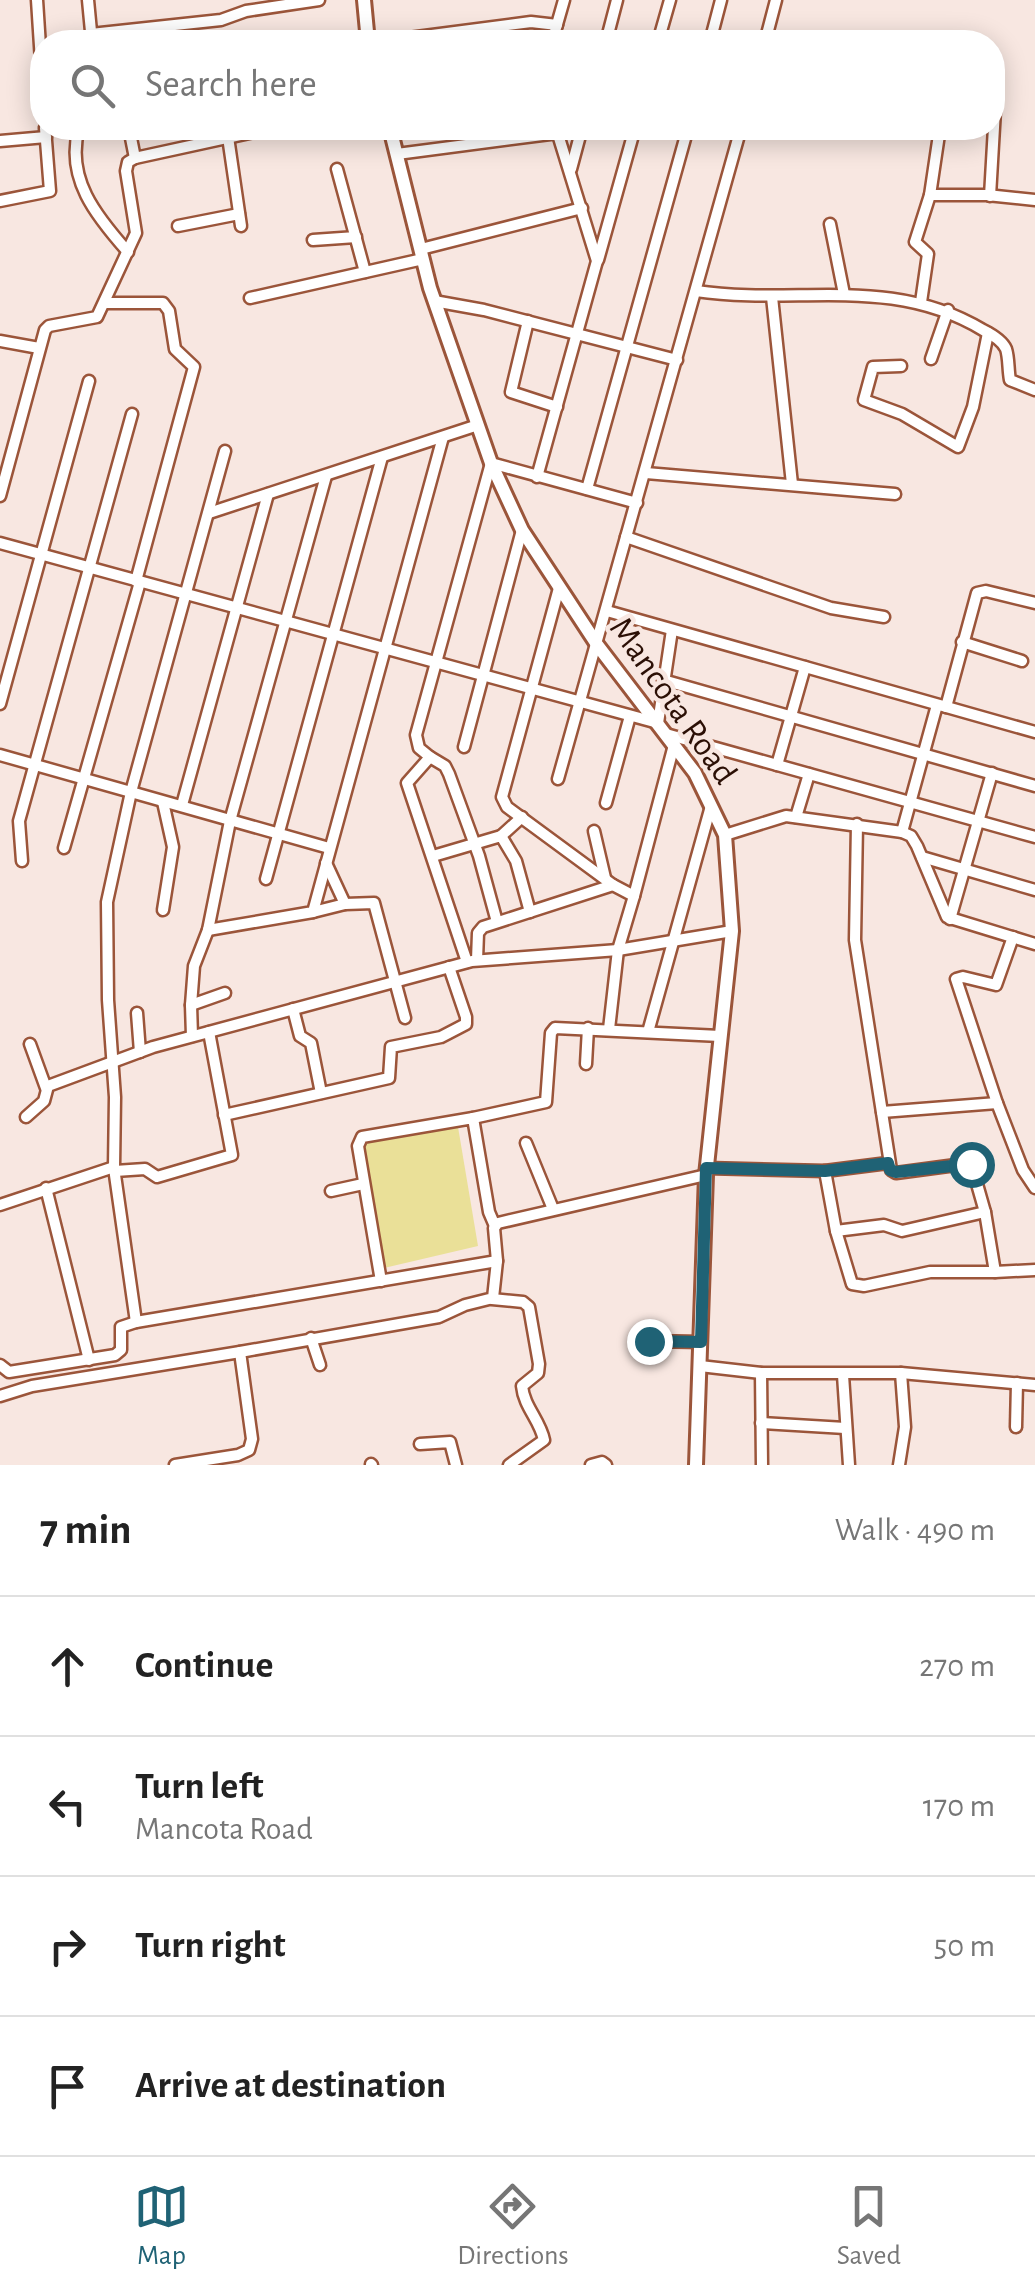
<!DOCTYPE html>
<html lang="en">
<head>
<meta charset="utf-8">
<style>
	:root { --surface:#fff; --page:#f6f6f6; --text:#222; --muted:#767676; --line:#e0e0e0; --accent:#1f6275 }
	body { margin:0; font-family:"Alegreya Sans",sans-serif; background:var(--page); color:var(--text) }
	.stop { position:absolute; width:30px; height:30px; margin:-22px; border:8px solid #1f6275; border-radius:50%; background:#fff }
	.stop.end { background:#1f6275; border-color:#fff; box-shadow:0 2px 10px #0008 }
	.list { margin:0; padding:0; list-style:none }
	h2 { display:flex; justify-content:space-between; align-items:center; height:130px; margin:0; padding:0 40px; font-size:42px }
	h2 small { font-size:32px; font-weight:400; color:var(--muted) }
	.list li { display:grid; grid-template-columns:65px 1fr auto; gap:30px; align-items:center; box-sizing:border-box; height:140px; padding:0 40px; border-top:2px solid var(--line) }
	.list b { display:block; font-size:38px; white-space:nowrap }
	.list p { margin:0; font-size:32px; white-space:nowrap; color:var(--muted) }
	.list em { font-size:32px; font-style:normal; color:var(--muted) }
	.icon { flex:none; width:55px; height:55px; fill:none; stroke:currentColor; stroke-width:2; stroke-linecap:round; stroke-linejoin:round }
	.map { position:relative; flex:none; width:1035px; height:1465px; overflow:hidden }
	.search { position:absolute; background:var(--surface); box-shadow:0 5px 25px #0003; left:30px; right:30px; top:30px; height:110px; display:flex; align-items:center; gap:25px; box-sizing:border-box; padding:0 35px; border-radius:40px; color:var(--muted); font-size:38px }
	.sheet { height:690px; background:var(--surface) }
	nav { display:flex; justify-content:space-around; align-items:center; box-sizing:border-box; height:140px; border-top:2px solid var(--line); background:var(--surface); font-size:28px; color:var(--muted) }
	nav a { display:grid; justify-items:center; gap:5px }
	nav .on { color:var(--accent) }
	.map>svg:first-child { display:block }
</style>
</head>
<body>
<div class="map">
<svg width="1035" height="1465" viewBox="0 0 1035 1465">
	<rect width="100%" height="100%" fill="#f8e7e1"/>
	<path fill="#eae098" d="M458,1127l20,119 -94,22 -21,-125z"/>
	<g fill="none" stroke-linecap="round" stroke-linejoin="round">
		<g stroke="#9b553a" stroke-width="15">
			<g id="minor">
				<path d="M37,0l5,77"/>
				<path d="M88,0l4,42"/>
				<path d="M91,34l130,-14 25,-9 73,-11"/>
				<path d="M378,42l153,-20 26,3"/>
				<path d="M552,42l12,-42"/>
				<path d="M606,42l11,-42"/>
				<path d="M658,42l12,-42"/>
				<path d="M710,42l11,-42"/>
				<path d="M765,42l11,-42"/>
				<path d="M79,128c-14,50 17,88 49,124"/>
				<path d="M129,128l6,30"/>
				<path d="M228,137l13,89"/>
				<path d="M0,141l46,-4"/>
				<path d="M397,154l161,-21"/>
				<path d="M337,169l28,103"/>
				<path d="M571,169l11,-41"/>
				<path d="M930,195l10,-67"/>
				<path d="M990,196l5,-86"/>
				<path d="M0,201l50,-10 -5,-63"/>
				<path d="M830,224l14,70"/>
				<path d="M178,226l61,-12"/>
				<path d="M313,240l43,-3"/>
				<path d="M421,249l161,-41"/>
				<path d="M598,260l37,-132"/>
				<path d="M696,291c101,15 194,-17 287,39 8,4 19,10 23,19 3,9 2,21 4,31l25,10"/>
				<path d="M772,297l20,187"/>
				<path d="M250,298l173,-39"/>
				<path d="M434,301l50,9 193,50"/>
				<path d="M921,302l7,-48 -13,-12 15,-47h57l48,5"/>
				<path d="M105,303h58l6,8 6,38 19,18 -58,214"/>
				<path d="M528,321l-17,71 46,15"/>
				<path d="M0,341l39,7"/>
				<path d="M931,359l17,-49"/>
				<path d="M901,366l-28,1 -9,33 38,14 56,33 15,-40 15,-74"/>
				<path d="M646,473l249,21"/>
				<path d="M537,477l60,-216 -41,-133"/>
				<path d="M587,489l101,-361"/>
				<path d="M0,496l45,-166 4,-4 48,-9 39,-84 -10,-62 2,-9 7,-4 138,-30"/>
				<path d="M209,513l269,-88"/>
				<path d="M626,537l205,71 53,9"/>
				<path d="M0,543l658,180 14,-93"/>
				<path d="M559,588l-57,209 5,10 106,78 21,11 -16,54 -9,79"/>
				<path d="M607,611l428,121"/>
				<path d="M962,642l60,19"/>
				<path d="M663,680l372,106"/>
				<path d="M0,704l89,-323"/>
				<path d="M946,707l31,-114 9,-2 49,12"/>
				<path d="M666,734l369,103"/>
				<path d="M464,747l58,-217"/>
				<path d="M0,755l329,93"/>
				<path d="M430,757l15,9 4,8 30,82 18,66"/>
				<path d="M777,765l28,-98"/>
				<path d="M558,779l183,-651"/>
				<path d="M606,803l24,-87"/>
				<path d="M182,805l86,-311"/>
				<path d="M796,817l13,-43"/>
				<path d="M857,824l-2,116 36,230 5,3 75,-10 14,49 10,60 40,-2"/>
				<path d="M594,831l11,47"/>
				<path d="M902,832l9,4 6,10 30,71 88,27"/>
				<path d="M725,835l61,-19 116,16 35,-127"/>
				<path d="M501,836l21,-19"/>
				<path d="M64,848l76,-266"/>
				<path d="M433,856l68,-20 15,25 14,51"/>
				<path d="M922,857l113,33"/>
				<path d="M22,861l-3,-40 113,-407"/>
				<path d="M326,863l19,41"/>
				<path d="M266,879l116,-422"/>
				<path d="M634,896l40,-151"/>
				<path d="M163,910l10,-63 -10,-45"/>
				<path d="M313,912l32,-8 29,-1 31,115"/>
				<path d="M950,919l42,-146"/>
				<path d="M208,930l105,-18 130,-475"/>
				<path d="M477,960l1,-27 5,-6 130,-42"/>
				<path d="M467,962l-60,-179 23,-26 -11,-9 -3,-13 75,-272 146,40"/>
				<path d="M191,1005l34,-12"/>
				<path d="M293,1009l7,27 11,7 10,50"/>
				<path d="M137,1013l3,39"/>
				<path d="M648,1032l63,-226"/>
				<path d="M192,1036l-1,-31 3,-39 14,-36 22,-109 96,-345"/>
				<path d="M30,1044l16,44"/>
				<path d="M586,1064l2,-36"/>
				<path d="M997,1103l26,67 12,18"/>
				<path d="M882,1112l115,-9 -41,-124 7,-2 33,8 17,-48"/>
				<path d="M224,1115l165,-37 2,-31 50,-10 25,-13v-7l-17,-50"/>
				<path d="M26,1117l18,-16 4,-15 105,-39 319,-86 146,-11 114,-19"/>
				<path d="M473,1118l73,-16 5,-69 4,-5 165,8"/>
				<path d="M526,1143l27,66"/>
				<path d="M114,1168l22,154"/>
				<path d="M706,1168l119,3 63,-8"/>
				<path d="M115,1171l30,-2 12,8 75,-22 -23,-123"/>
				<path d="M825,1171l11,60 16,53 12,2 66,-14h65"/>
				<path d="M46,1188l43,172"/>
				<path d="M331,1191l32,-7"/>
				<path d="M0,1205l114,-38 1,-70 -7,-97 -1,-98 24,-110 94,-341"/>
				<path d="M836,1231l48,-6 18,6 83,-19"/>
				<path d="M381,1281l-23,-135 4,-9 111,-19 16,94 6,14"/>
				<path d="M492,1299l31,3 6,5 10,57 -1,9 -16,13c2,21 18,34 22,54l-35,25"/>
				<path d="M311,1338l9,27"/>
				<path d="M649,1341l52,1"/>
				<path d="M0,1365l9,7 106,-17 6,-5v-23l15,-5 361,-61"/>
				<path d="M700,1366l61,7h140l134,12"/>
				<path d="M761,1373l1,92"/>
				<path d="M843,1375l6,90"/>
				<path d="M0,1396l32,-10 208,-34"/>
				<path d="M761,1423l84,5"/>
				<path d="M1016,1427l1,-44"/>
				<path d="M420,1444l30,-2 6,23"/>
				<path d="M371,1464l1,1"/>
				<path d="M175,1465l63,-10 11,-5 3,-11 -12,-87 199,-35 26,-12 28,-7 4,-37 -3,-33 4,-5 208,-48"/>
				<path d="M591,1465l11,-3 4,3"/>
				<path d="M899,1465l6,-38 -4,-54"/>
			</g>
		</g>
		<g stroke="#9b553a" stroke-width="18">
			<g id="major">
				<path d="M364,0l4,42"/>
				<path d="M390,128l40,160 61,175 31,67 76,116 97,127 30,62 7,96 -26,244 -10,290"/>
			</g>
		</g>
		<use href="#minor" stroke="#fff" stroke-width="10"/>
		<use href="#major" stroke="#fff" stroke-width="12"/>
	</g>
	<g fill="none" stroke-linecap="round" stroke-linejoin="round">
		<path stroke="#1f6275" stroke-width="12" d="M649,1341l52,1 5,-174 119,3 63,-8 2,7 6,2 75,-8"/>
	</g>
	<g text-anchor="middle" dominant-baseline="central" stroke-width="9" stroke-linejoin="round" paint-order="stroke">
		<g font-size="35" fill="#2b0f05" stroke="#f8e7e1">
			<text transform="translate(673 701) rotate(55)">Mancota Road</text>
		</g>
	</g>
</svg>
<div class="stop" style="left:971px;top:1164px"></div>
<div class="stop end" style="left:649px;top:1341px"></div>
<div class="search"><svg class="icon" aria-label="search" viewBox="0 0 24 24"><circle cx="10" cy="10" r="6"/><path d="M15 15l6 6"/></svg>Search here</div>
</div>
<section class="sheet">
<h2>7 min<small>Walk · 490 m</small></h2>
<ul class="list">
<li><svg class="icon" aria-label="ahead" viewBox="0 0 24 24"><path d="M12 20V5M6 11l6-6 6 6"/></svg><div><b>Continue</b></div><em>270 m</em></li>
<li><svg class="icon" aria-label="left" viewBox="0 0 24 24"><path d="M17 20v-9H6M10 6l-5 5 5 5"/></svg><div><b>Turn left</b><p>Mancota Road</p></div><em>170 m</em></li>
<li><svg class="icon" aria-label="right" viewBox="0 0 24 24"><path d="M7 20v-9h11M14 6l5 5-5 5"/></svg><div><b>Turn right</b></div><em>50 m</em></li>
<li><svg class="icon" aria-label="arrive" viewBox="0 0 24 24"><path d="M6 21V4h12l-3 4 3 4H6"/></svg><div><b>Arrive at destination</b></div></li>
</ul>
</section>
<nav>
<a class="on"><svg class="icon" aria-label="map" viewBox="0 0 24 24"><path d="M3 6l6-2 6 2 6-2v14l-6 2-6-2-6 2zM9 4v14M15 6v14"/></svg>Map</a>
<a><svg class="icon" aria-label="directions" viewBox="0 0 24 24"><path d="M12 3l9 9-9 9-9-9zM9 14v-3h6M13 9l2 2-2 2"/></svg>Directions</a>
<a><svg class="icon" aria-label="saved" viewBox="0 0 24 24"><path d="M7 4h10v16l-5-4-5 4z"/></svg>Saved</a>
</nav>
</body>
</html>
